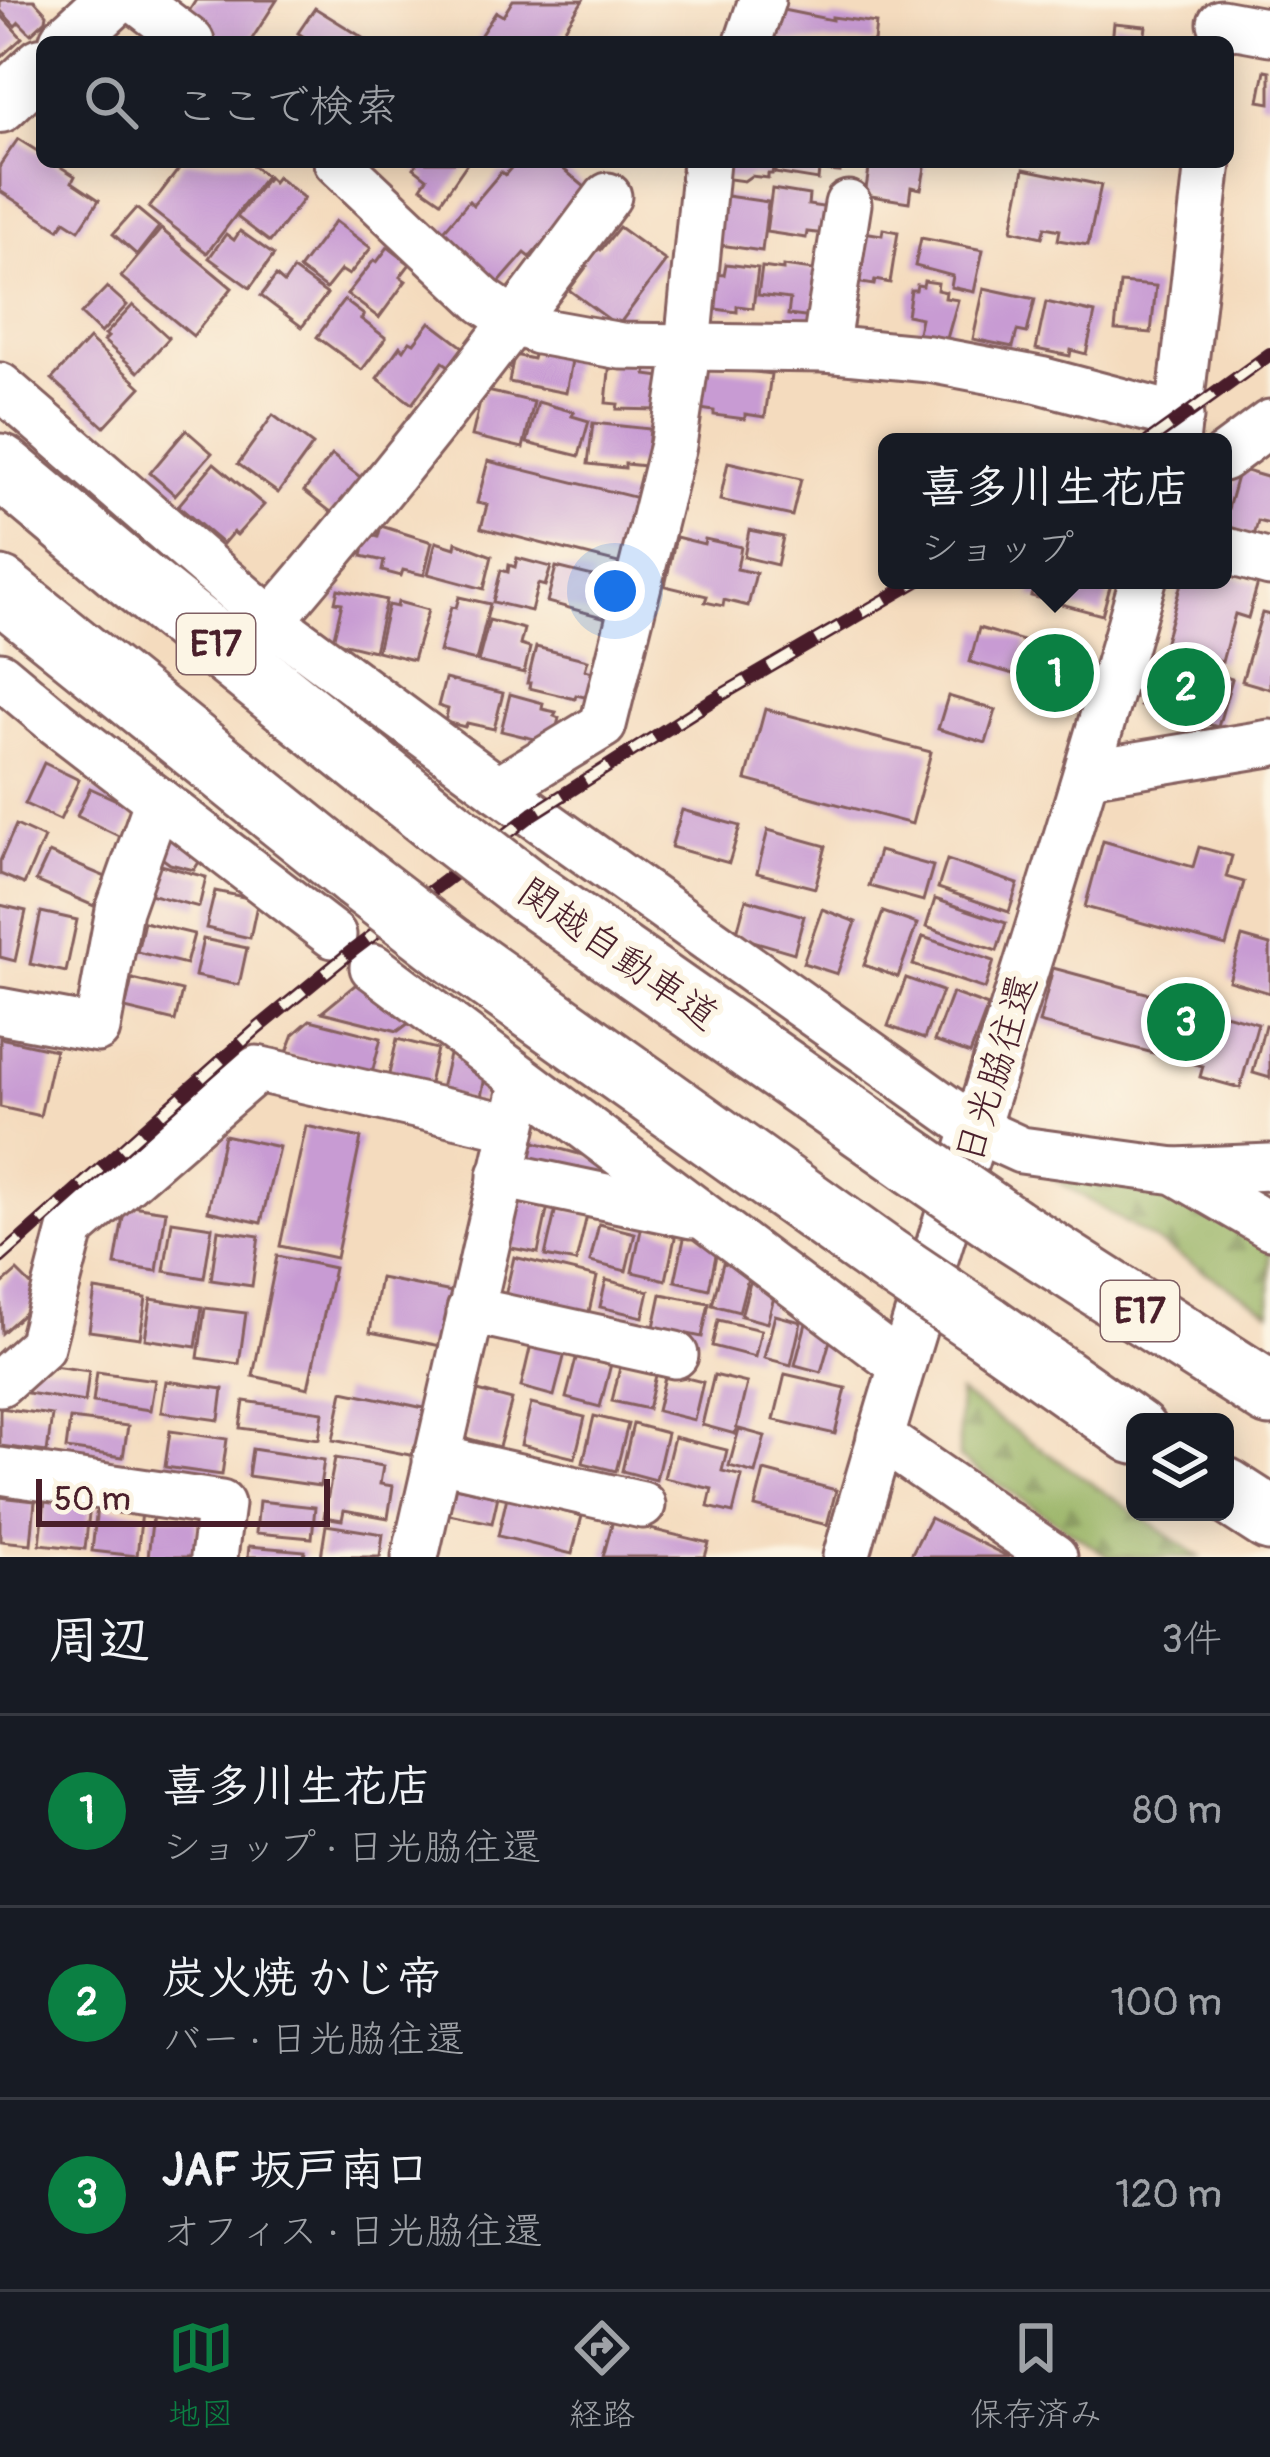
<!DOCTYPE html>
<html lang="ja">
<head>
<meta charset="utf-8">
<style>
	:root { --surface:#171b24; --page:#20242c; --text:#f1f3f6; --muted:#9ea1a6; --line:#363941; --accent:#0b8043 }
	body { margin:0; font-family:Pangolin,"Klee One",sans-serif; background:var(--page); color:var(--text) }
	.controls { position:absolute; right:36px; bottom:36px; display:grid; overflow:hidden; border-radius:18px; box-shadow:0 6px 30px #0003 }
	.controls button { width:108px; height:108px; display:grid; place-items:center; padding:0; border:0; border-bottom:3px solid var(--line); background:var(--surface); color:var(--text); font:60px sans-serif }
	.scale { position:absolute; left:36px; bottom:30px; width:294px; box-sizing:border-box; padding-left:12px; border:6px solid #4a1f2b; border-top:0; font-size:33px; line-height:42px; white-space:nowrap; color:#4a1f2b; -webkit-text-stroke:9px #fcf5e5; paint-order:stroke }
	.you { position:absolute; left:615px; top:591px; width:42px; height:42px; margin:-30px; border:9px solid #fff; border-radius:50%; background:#1a73e8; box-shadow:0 0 0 18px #1a73e833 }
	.badge { display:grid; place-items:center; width:78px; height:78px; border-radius:50%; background:var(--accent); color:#fff; font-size:39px; font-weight:700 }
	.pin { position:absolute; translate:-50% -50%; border:6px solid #fff; box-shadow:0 3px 12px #0006 }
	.popup { position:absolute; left:878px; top:433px; width:354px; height:156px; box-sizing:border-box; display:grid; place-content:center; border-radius:18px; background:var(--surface); filter:drop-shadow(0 3px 9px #0005); font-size:39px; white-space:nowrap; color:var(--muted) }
	.popup b { font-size:45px; color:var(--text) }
	.popup::after { content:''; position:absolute; left:50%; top:100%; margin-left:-24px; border:24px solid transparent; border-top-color:var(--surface) }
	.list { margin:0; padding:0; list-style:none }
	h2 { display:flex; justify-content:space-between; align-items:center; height:156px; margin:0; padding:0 48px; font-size:51px }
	h2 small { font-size:39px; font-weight:400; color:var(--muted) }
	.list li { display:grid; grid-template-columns:78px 1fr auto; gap:36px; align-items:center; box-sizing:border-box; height:192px; padding:0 48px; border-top:3px solid var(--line) }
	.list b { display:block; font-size:45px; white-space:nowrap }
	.list p { margin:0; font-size:39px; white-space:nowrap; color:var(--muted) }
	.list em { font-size:39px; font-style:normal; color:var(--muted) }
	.icon { flex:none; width:66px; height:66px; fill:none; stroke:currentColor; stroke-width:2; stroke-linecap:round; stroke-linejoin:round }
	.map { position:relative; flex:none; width:1270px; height:1557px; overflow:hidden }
	.search { position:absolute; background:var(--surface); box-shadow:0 6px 30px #0003; left:36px; right:36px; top:36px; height:132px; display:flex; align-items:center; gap:30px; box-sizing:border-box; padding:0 42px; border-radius:18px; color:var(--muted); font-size:45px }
	.sheet { height:732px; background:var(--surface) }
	nav { display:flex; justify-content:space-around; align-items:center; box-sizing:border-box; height:168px; border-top:3px solid var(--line); background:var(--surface); font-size:33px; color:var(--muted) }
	nav a { display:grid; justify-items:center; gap:6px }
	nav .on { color:var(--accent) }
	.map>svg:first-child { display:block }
</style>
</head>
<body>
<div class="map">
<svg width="1270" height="1557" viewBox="0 0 1270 1557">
	<defs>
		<pattern id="forest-firs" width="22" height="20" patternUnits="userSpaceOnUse" patternTransform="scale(3)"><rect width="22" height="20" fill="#99b466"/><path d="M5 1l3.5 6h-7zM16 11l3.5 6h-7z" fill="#7f9254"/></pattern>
	</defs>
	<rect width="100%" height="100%" fill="#fcf5e5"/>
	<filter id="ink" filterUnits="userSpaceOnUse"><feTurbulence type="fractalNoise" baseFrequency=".00833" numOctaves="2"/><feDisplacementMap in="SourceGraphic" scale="24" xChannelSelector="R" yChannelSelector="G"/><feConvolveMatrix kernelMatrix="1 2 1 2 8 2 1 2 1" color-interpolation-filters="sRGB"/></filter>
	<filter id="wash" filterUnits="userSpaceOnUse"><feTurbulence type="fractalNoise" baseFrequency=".004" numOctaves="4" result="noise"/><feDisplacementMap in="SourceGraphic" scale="48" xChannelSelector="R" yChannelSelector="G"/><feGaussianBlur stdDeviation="2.7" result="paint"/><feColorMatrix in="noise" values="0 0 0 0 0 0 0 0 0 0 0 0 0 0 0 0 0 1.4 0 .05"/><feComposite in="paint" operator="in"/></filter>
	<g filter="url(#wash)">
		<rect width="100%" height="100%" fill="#f4dbbe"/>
		<g fill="url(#forest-firs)" stroke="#726a48" stroke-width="3">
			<path d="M1042,1171l143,28 85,51v62z"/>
			<path d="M959,1393l241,164h-91l-150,-99z"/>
		</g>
		<g id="blocks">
			<g fill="#c89bd3">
				<path d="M0,0h34l13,14 -1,6 -15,14 -12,-12 -4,4 -15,-16z"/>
				<path d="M196,0h81l-27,42h-31l-35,-23z"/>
				<path d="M513,0h70l-27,42h-80l20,-30 7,4z"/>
				<path d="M315,8l55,34h-65l2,-3 -9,-6z"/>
				<path d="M778,9l54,11v-3l44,6 -2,19h-82l-18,-4z"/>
				<path d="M0,14l22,24 -19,17 -3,-4z"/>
				<path d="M1114,23l32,3 -2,16h-32z"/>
				<path d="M1265,70l5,1v32l-11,-2z"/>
				<path d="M18,139l24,15v8h11l22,14 -3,6 27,18 -20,30 -14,-9 -6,8 -59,-38v-26z"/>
				<path d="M184,162h64l18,14 -59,77 -58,-45z"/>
				<path d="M418,162h50l-27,39 -20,-14 6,-9 -13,-10z"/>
				<path d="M516,162h39l37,31 -30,34 -3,-3 -29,33 -5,-4 -28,32 -58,-49 30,-35 4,4 28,-33 4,3z"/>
				<path d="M725,162h49l-2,12h-4v4l-17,-2 -7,5 -22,-3z"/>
				<path d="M776,162h65l-1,10 -21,-2 -1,10 -43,-7z"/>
				<path d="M884,162h42l-5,27 -10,-2 -2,15 -44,-7 5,-32 14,2z"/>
				<path d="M1024,169l77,16 -13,60 -30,-5 2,-10 -15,-3 -3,10 -30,-7z"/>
				<path d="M268,177l5,5 4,-5 27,21 -34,44 -33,-25z"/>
				<path d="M772,189l37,6 -1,10 22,3 -4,26 -19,-2 -1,6 -40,-6z"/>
				<path d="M720,195l48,7 -6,49 -49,-7z"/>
				<path d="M136,208l23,19 -22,28 -24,-21z"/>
				<path d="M335,221l36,27 -22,27 -8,-5 -15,19 -27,-20z"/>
				<path d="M619,227l47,34 -48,65 -49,-36 18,-24 -6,-5 12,-17 8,6z"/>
				<path d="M161,229l71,59 -39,48 -72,-59z"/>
				<path d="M883,229l15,3 -8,51 -15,-3 -1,5 -25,-4 8,-50 25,4z"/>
				<path d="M240,231l34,24 -24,33 -41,-30 17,-24 8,6z"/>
				<path d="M921,238l62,12 -9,42 -23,-5 2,-11 -38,-10z"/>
				<path d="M388,247l22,17 -10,13 6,4 -27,37 -32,-24 27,-34 3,2z"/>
				<path d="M726,264l32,4 -5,40 -16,-2v6l-28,-4 4,-34 11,1z"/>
				<path d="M783,266l37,5 -7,47 -25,-3 2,-16 -32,-4 4,-28 21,3z"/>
				<path d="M293,270l34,24 -25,33 -41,-31 15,-20 8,7z"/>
				<path d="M924,281l14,2 -1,7 9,2 -1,6 13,2 -12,42 -29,-5 4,-19 -14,-3 4,-25h5l1,-5 6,1z"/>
				<path d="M1120,283l36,3 -5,47 -36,-3z"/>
				<path d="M107,287l20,18 -26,28 -20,-19z"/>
				<path d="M984,288l51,11 -8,34 -10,-2 -4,16 -40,-8z"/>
				<path d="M344,300l20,15 -3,4 25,19 -24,32 -45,-33z"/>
				<path d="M1046,302l49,11 -9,41 -15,-4 -1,6 -34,-7z"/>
				<path d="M133,305l36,33 -31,34 -34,-31 4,-4 -3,-2z"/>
				<path d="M430,322l33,25 -14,19 -6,-4 -31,42 -35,-26 23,-32 4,4 6,-9 4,2z"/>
				<path d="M89,339l52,48 -37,40 -52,-48z"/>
				<path d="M536,348l37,7 -7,38 -57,-11 5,-27 19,4z"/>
				<path d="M610,361l37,4 -1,10 15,2 -3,33 -41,-1 1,-5 -12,-1z"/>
				<path d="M699,365l72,9 -6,43 -20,-3v5l-31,-4v-4l-20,-3z"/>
				<path d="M483,390l51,12 -11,46 -51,-12z"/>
				<path d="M538,402l36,10 -2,4 17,5 -10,35 -52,-13z"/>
				<path d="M273,415l40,30 -35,48 -40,-29z"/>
				<path d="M593,423l57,6 -4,37 -21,-2v4l-37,-4z"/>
				<path d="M186,430l26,23 -37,42 -25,-22z"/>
				<path d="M332,455l32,25 -28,36 -32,-25z"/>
				<path d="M488,461l154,38 -16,66 -145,-37 6,-23 -10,-2z"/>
				<path d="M728,462l73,17 -9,37 -72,-16z"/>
				<path d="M214,463l50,42 -27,30 -4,-3 -10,12 -45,-38z"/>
				<path d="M1239,469l31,9v46l-12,-3 -4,15 -31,-9z"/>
				<path d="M381,526l51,16 -8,33 -21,-5 -2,6 -19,-5 2,-10 -22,-5 5,-22 11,3z"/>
				<path d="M749,530l34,7 -6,28 -33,-8z"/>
				<path d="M676,537l28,7 1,-5 36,8 -4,22 19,4 -8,33 -24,-6 -1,6 -18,-4 2,-6 -42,-10z"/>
				<path d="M436,542l19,6 1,-6 36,14 -8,33 -56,-15z"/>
				<path d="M517,558l34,9 -6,19 -7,-2 -7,27 -38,-9 8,-32 7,2 1,-7 6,2z"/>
				<path d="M556,567l37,9 -3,10 30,8 -7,26 -66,-18z"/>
				<path d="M1223,574l35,9 -10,35 -13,-4 -13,48 -58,-17 18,-65h41z"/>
				<path d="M1036,580h76l-10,35 -71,-19z"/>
				<path d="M338,589l48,11 -12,51 -41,-10 9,-38 -7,-1z"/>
				<path d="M459,597l31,7 -14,57 -37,-9 12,-45 5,1z"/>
				<path d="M398,602l30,8 -15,50 -36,-9 11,-46 9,2z"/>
				<path d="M1262,613l8,2v74l-28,-8z"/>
				<path d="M489,620l35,9 -4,16 10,3 -6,25 -46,-11z"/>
				<path d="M979,628l48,14 -10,33 -47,-13z"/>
				<path d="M1034,645l54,16 -10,35 -54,-16z"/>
				<path d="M536,647l52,13 -3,10 15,4 -7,25 -17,-4 -1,4 -46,-11 1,-5h-3z"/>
				<path d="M1153,656l79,23 -14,48 -78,-21z"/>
				<path d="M445,679l58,14 -9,36 -27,-6 -2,4 -20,-5 3,-13 -10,-3z"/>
				<path d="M510,694l33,9 -1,6 14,3 -2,4 5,2 -4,16 -8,8 -46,-11z"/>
				<path d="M948,696l48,14 -10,33 -48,-14z"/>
				<path d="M765,709l166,43 -19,72 -166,-44z"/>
				<path d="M44,763l35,17 -19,40 -35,-16z"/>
				<path d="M90,788l46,21 -13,29 -46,-22z"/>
				<path d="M682,810l58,16 -11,37 -58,-16z"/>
				<path d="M16,825l28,13 -20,46 -24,-10v-13z"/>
				<path d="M168,828l36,26 -10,16 -24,-6 -18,-13z"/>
				<path d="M768,830l58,16 -11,42 -58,-15z"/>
				<path d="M1103,841l90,26 6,-20 33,9 -6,21 18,5 -18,64 -141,-39z"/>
				<path d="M879,851l54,15 -10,35 -54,-15z"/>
				<path d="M49,853l57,24 -12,29 -58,-25z"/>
				<path d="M947,860l71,24 -9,28 -71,-24z"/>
				<path d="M157,864l49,13 -7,30 -50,-13z"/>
				<path d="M215,891l43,9 -8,38 -44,-10z"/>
				<path d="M746,899l58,17 -10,37 -58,-17z"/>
				<path d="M935,899l71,24 -9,28 -71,-24z"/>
				<path d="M0,905l26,6 -11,50 -15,-4z"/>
				<path d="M822,909l34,13 -19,52 -34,-11z"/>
				<path d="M41,912l36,8 -11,52 -36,-8z"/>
				<path d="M883,912l34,12 -19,53 -34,-12z"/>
				<path d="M144,922l50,12 -8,30 -49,-12z"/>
				<path d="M923,937l71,24 -9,28 -72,-24z"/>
				<path d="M1242,937l28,8v48l-41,-12z"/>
				<path d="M203,939l44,9 -8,37 -44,-9z"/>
				<path d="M1053,968l205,55 -18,65 -40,-11 3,-11 -164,-43z"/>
				<path d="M906,978l36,13 -18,48 -36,-13z"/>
				<path d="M132,979l50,12 -7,30 -50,-12z"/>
				<path d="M360,981l53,39 -15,11 -76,-19z"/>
				<path d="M952,993l36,13 -18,48 -36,-13z"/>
				<path d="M310,1020l71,18 -9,35 -86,-18 8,-21z"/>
				<path d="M1265,1025l5,1v52l-17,-5z"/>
				<path d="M0,1038l55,12 -15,66 -40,-9z"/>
				<path d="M397,1039l40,10 -10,43 -40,-9z"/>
				<path d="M449,1055l18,4 18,18 -5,25 -40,-9z"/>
				<path d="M306,1126l55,12 -25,120 -56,-12z"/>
				<path d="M224,1135l55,12 -18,76 -53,-12z"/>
				<path d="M527,1140l78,21 29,20 -112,-20z"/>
				<path d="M517,1199l31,7 -10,47 -32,-6z"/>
				<path d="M125,1205l41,6 -9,60 -42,-6z"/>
				<path d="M556,1208l31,7 -11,47 -31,-6z"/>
				<path d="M172,1221l40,6 -8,51 -40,-7z"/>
				<path d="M599,1224l36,9 -9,38 -36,-9z"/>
				<path d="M642,1225l34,8 -10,47 -34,-8z"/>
				<path d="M218,1230l41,6 -7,50 -41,-6z"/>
				<path d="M685,1234l34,7 -10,48 -34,-8z"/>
				<path d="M277,1256l57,12 -26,120 -55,-12z"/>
				<path d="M514,1257l83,20 -9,39 -83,-20z"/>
				<path d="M723,1263l27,7 -11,42 -27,-7z"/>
				<path d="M17,1271l26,26 -41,36 -2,-47z"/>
				<path d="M380,1278l77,15 -11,54 -76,-15z"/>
				<path d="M751,1279l26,7 -10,37 -26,-7z"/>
				<path d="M606,1280l43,11 -6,26 -43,-10z"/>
				<path d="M95,1290l51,8 -6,40 -51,-7z"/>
				<path d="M661,1294l48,9 -7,34 -48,-10z"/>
				<path d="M151,1299l51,8 -6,40 -51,-8z"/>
				<path d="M205,1308l41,5 -7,51 -41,-6z"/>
				<path d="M775,1315l26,7 -10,43 -27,-7z"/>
				<path d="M718,1320l43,10 -6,27 -43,-11z"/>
				<path d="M806,1323l27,7 -12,42 -26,-7z"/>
				<path d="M532,1340l34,9 -12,47 -33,-9z"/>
				<path d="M578,1351l34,9 -12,47 -34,-9z"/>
				<path d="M31,1363l58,8 -4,31 -58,-9z"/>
				<path d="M621,1363l36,8 -9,38 -36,-8z"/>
				<path d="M97,1372l58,8 -5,30 -57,-8z"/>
				<path d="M666,1373l37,9 -9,38 -37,-9z"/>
				<path d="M785,1374l61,14 -11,46 -61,-14z"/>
				<path d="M714,1375l33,8 -12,51 -33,-9z"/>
				<path d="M166,1381l57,8 -4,31 -58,-8z"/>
				<path d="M343,1391l81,17 -9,48 -82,-16z"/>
				<path d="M478,1391l34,9 -13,47 -33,-9z"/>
				<path d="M244,1401l79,11 -4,27 -79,-11z"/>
				<path d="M531,1404l54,13 -10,41 -54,-13z"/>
				<path d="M0,1408l52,7 -5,37 -47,-6z"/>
				<path d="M594,1416l34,8 -12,47 -33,-8z"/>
				<path d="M70,1419l58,7 -5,31 -57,-8z"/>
				<path d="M633,1424l34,9 -11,47 -34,-9z"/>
				<path d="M739,1429l26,7 -10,37 -26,-7z"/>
				<path d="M170,1431l57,8 -5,36 -57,-8z"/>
				<path d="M674,1437l53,13 -5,21 20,5 -9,37 -25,-6 4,-18 -48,-11z"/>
				<path d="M252,1449l72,11 -4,26 -72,-10z"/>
				<path d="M335,1458l48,8 -3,18 13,2 -5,32 -44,-8 -2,10 -18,-3z"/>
				<path d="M764,1471l72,19 -9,35 -72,-18z"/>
				<path d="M454,1487l44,9 -6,27 -43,-9z"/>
				<path d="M0,1497l35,4 -4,43 -31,-3z"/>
				<path d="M507,1497l75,19 -10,38 -74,-18z"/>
				<path d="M45,1500l45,5 -5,44 -45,-5z"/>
				<path d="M259,1501l56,6 -3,31 -56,-5z"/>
				<path d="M97,1507l45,5 -5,44 -45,-5z"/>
				<path d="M153,1514l45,6 -5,37h-45z"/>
				<path d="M930,1518l79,39h-99z"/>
				<path d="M613,1520l96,23 -4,14h-102z"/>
				<path d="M326,1525l57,9 -3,23h-59z"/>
				<path d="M249,1546l56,5 -1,6h-56z"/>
			</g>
		</g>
	</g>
	<g filter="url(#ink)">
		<use href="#blocks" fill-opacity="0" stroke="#86615e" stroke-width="3"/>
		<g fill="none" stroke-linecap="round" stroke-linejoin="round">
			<g stroke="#86615e" stroke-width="51">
				<g id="minor">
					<path d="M136,0l55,42"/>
					<path d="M1221,23l49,9"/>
					<path d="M748,42l14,-42"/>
					<path d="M337,162l147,139 31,21 23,9 83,15 204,3 104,10 111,21 140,37"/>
					<path d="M825,349l23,-145"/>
					<path d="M0,386l271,235 227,168 479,341 44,20 154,21 95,55"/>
					<path d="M1176,442l32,-280"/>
					<path d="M1223,458l47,-35"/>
					<path d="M1223,550l47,13"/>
					<path d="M271,621c118,-137 229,-279 337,-425"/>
					<path d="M0,675l56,47 277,213"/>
					<path d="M1088,773l182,-30"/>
					<path d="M498,789l105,-64 70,-280 15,-99 18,-184"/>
					<path d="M373,967l528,398"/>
					<path d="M0,1011l97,18 22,-119 39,-110"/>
					<path d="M1175,1171l95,-4"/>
					<path d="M501,1175l191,40"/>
					<path d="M470,1310l205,45"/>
					<path d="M0,1383l41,-37 30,-116 186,-161 255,58"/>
					<path d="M880,1437l174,120"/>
					<path d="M436,1458l206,47"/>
					<path d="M0,1471l221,33 -7,53"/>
					<path d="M415,1557l105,-460"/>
					<path d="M846,1557c93,-328 204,-649 297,-977"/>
				</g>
			</g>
			<g stroke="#86615e" stroke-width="60">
				<g id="major">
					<path d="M67,42l46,-42"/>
					<path d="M0,105l42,-40"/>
				</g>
			</g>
			<g stroke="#86615e" stroke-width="69">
				<g id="highway">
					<path d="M0,466l125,105 309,248"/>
					<path d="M0,589l357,288"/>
					<path d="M527,891l388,272"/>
					<path d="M449,948l435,310"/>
					<path d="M1010,1228l260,166"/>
					<path d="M985,1326l150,106"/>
					<path d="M1225,1490l45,29"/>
				</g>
			</g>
			<use href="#minor" stroke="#fff" stroke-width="45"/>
			<use href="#major" stroke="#fff" stroke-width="54"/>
			<use href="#highway" stroke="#fff" stroke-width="63"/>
			<g stroke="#4a1f2b" stroke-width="14">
				<g id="rail">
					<path d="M1148,442l122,-88"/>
					<path d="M0,1258l258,-230 94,-77 181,-137 178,-113 208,-121"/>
				</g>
			</g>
			<use href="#rail" stroke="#fcf5e5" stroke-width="9" stroke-dasharray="27" stroke-linecap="butt"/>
			<g stroke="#86615e" stroke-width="69" stroke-linecap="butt">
				<g id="highway-bridge">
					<path d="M434,819l93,72"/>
					<path d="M357,877l92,71"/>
					<path d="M915,1163l95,65"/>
					<path d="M884,1258l101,68"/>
				</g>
			</g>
			<use href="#highway-bridge" stroke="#fff" stroke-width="63"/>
		</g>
	</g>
	<g text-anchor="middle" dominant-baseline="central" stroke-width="12" stroke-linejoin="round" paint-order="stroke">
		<g fill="#fcf5e5" stroke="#7f5f63" stroke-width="3">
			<rect x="177" y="614" width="78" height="60" rx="9"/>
			<rect x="1101" y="1281" width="78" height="60" rx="9"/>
		</g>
		<g font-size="36" font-weight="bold" fill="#4a1f2b">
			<text x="216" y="644">E17</text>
			<text x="1140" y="1311">E17</text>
		</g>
		<g font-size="39" fill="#4a1f2b" stroke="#fcf5e5">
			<text transform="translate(618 954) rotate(35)">関越自動車道</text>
			<text transform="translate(996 1069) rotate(-73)">日光脇往還</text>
		</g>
	</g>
</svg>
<div class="controls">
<button><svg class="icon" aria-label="layers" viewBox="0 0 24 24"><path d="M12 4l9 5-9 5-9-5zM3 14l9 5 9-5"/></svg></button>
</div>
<div class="scale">50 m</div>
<div class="you"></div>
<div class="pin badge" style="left:1055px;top:673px">1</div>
<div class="popup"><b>喜多川生花店</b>ショップ</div>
<div class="pin badge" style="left:1186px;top:687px">2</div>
<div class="pin badge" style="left:1186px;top:1022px">3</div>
<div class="search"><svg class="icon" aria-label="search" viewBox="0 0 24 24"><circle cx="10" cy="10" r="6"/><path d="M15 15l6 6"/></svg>ここで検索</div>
</div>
<section class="sheet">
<h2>周辺<small>3件</small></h2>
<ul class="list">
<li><span class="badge">1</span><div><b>喜多川生花店</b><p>ショップ · 日光脇往還</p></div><em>80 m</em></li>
<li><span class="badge">2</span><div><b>炭火焼 かじ帝</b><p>バー · 日光脇往還</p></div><em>100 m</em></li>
<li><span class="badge">3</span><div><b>JAF 坂戸南口</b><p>オフィス · 日光脇往還</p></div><em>120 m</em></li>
</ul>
</section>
<nav>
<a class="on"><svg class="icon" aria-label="map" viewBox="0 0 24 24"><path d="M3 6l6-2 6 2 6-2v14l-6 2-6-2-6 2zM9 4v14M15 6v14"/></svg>地図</a>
<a><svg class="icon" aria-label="directions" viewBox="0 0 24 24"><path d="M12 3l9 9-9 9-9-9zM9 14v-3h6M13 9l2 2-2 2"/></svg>経路</a>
<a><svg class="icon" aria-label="saved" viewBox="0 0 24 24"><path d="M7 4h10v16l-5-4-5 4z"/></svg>保存済み</a>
</nav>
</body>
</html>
